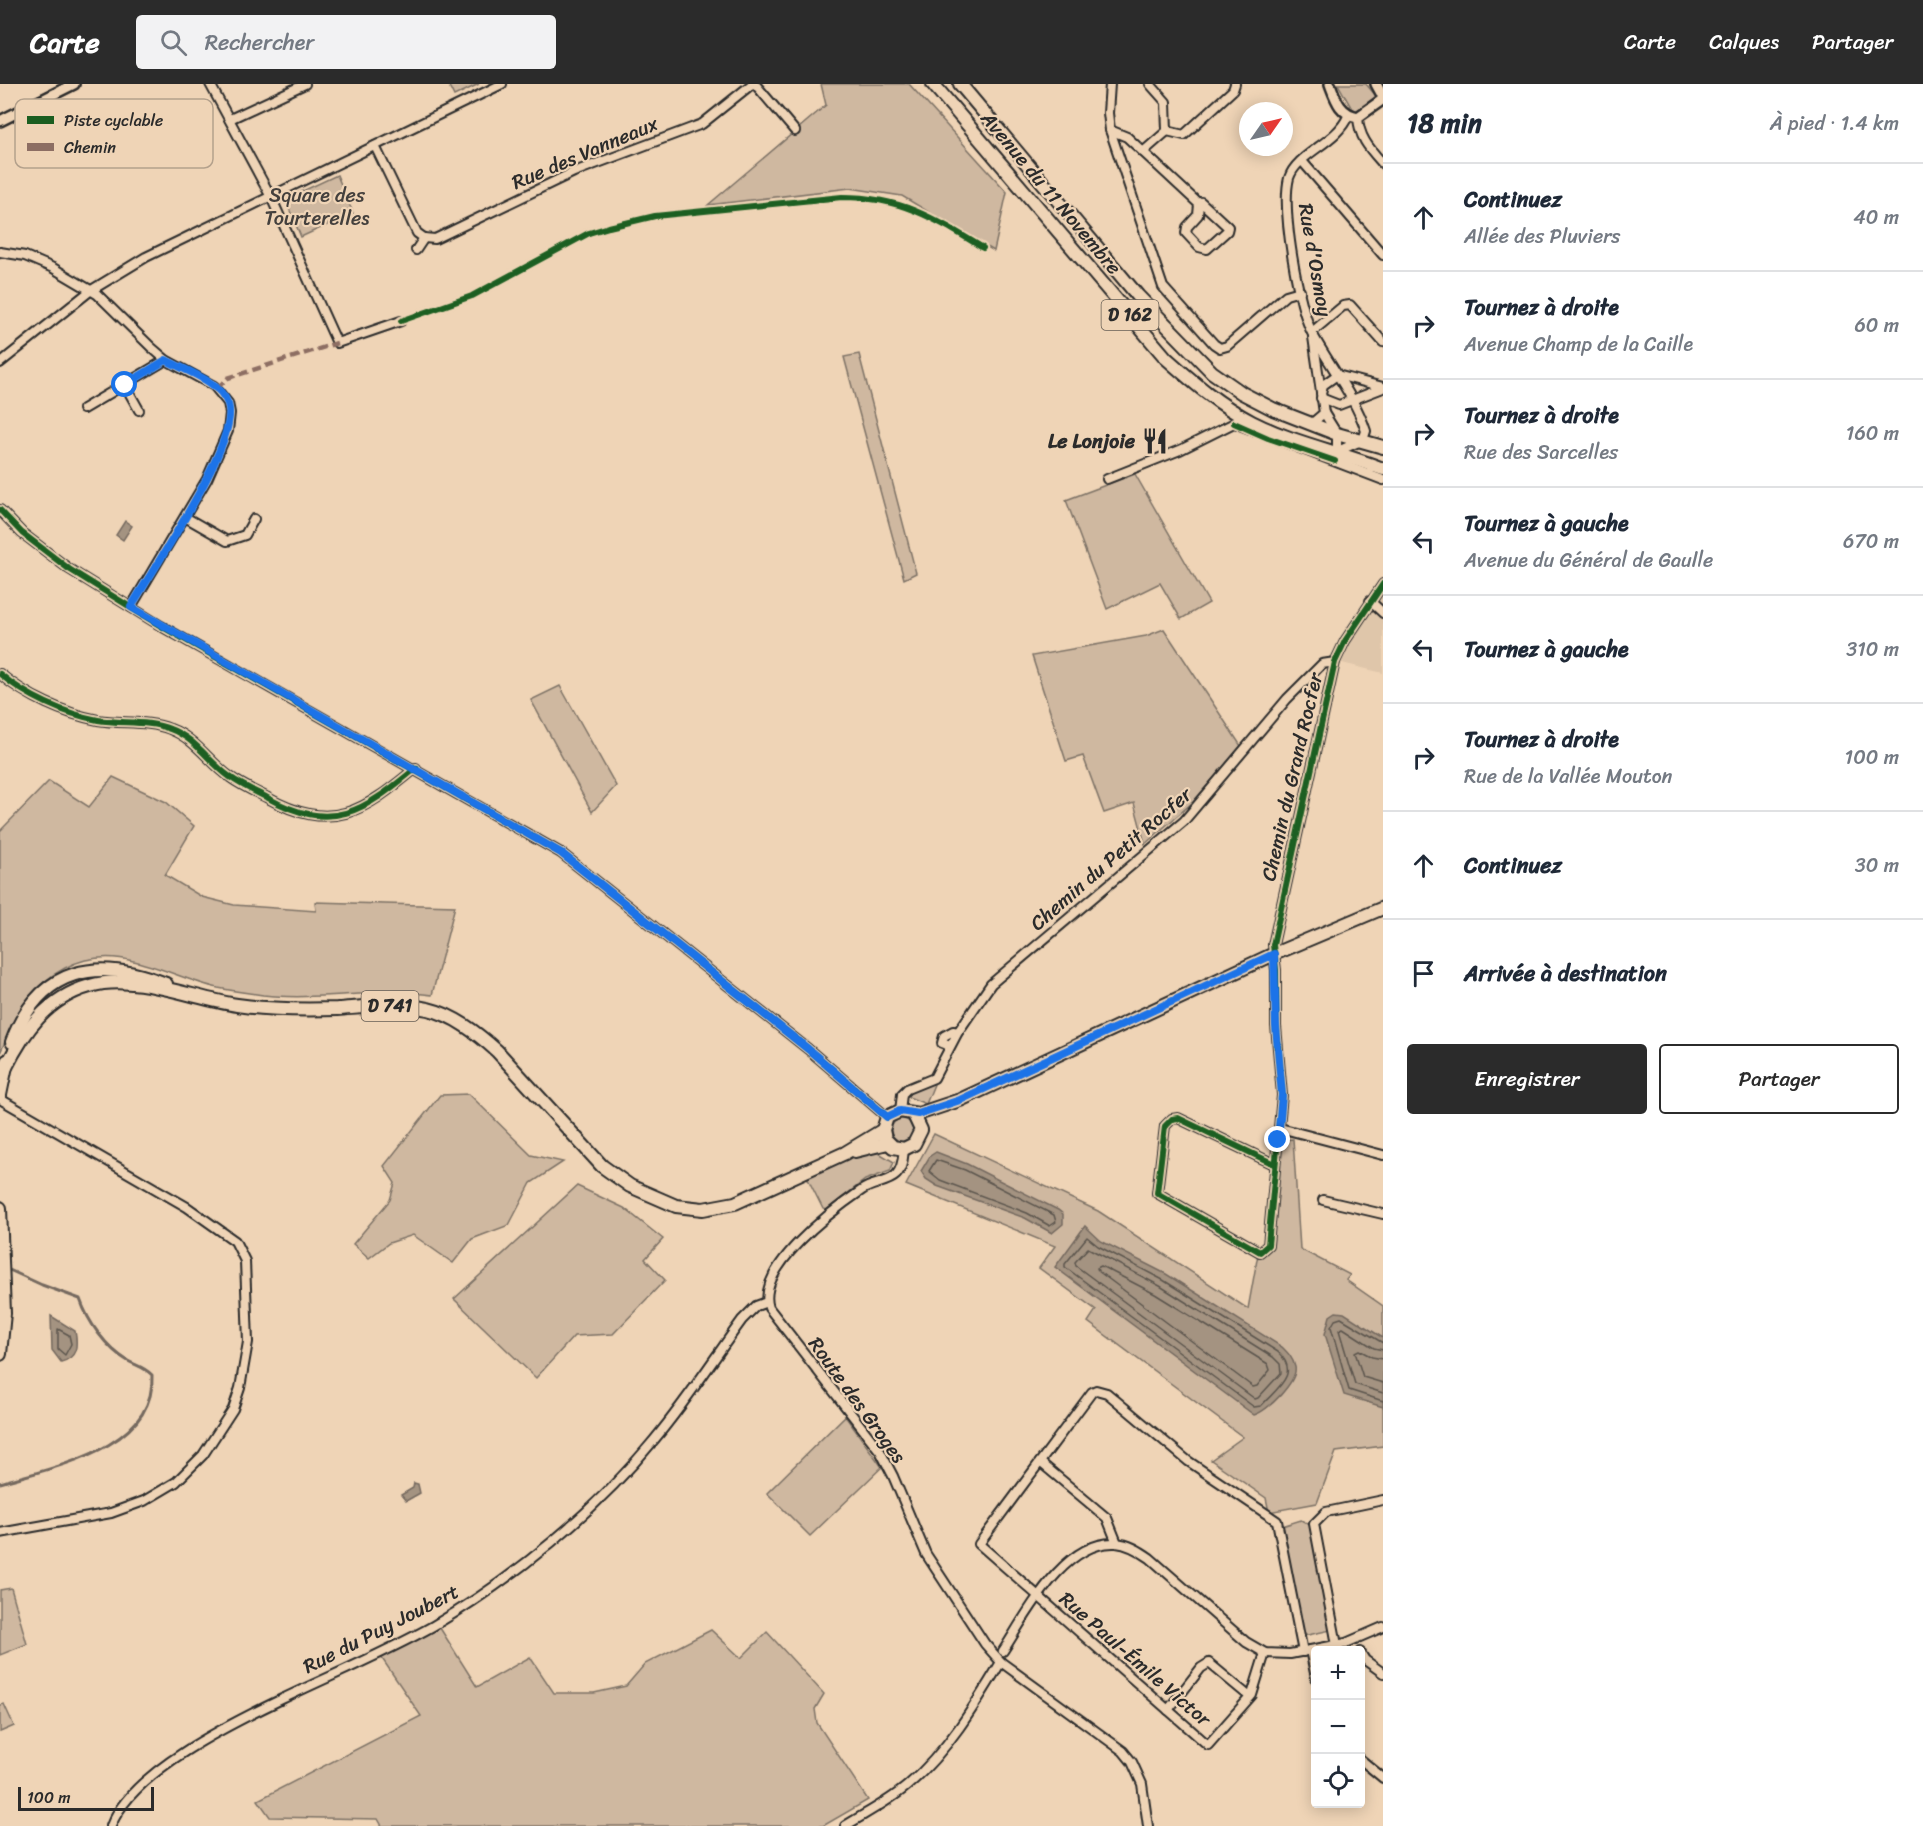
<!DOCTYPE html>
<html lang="fr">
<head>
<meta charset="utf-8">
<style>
	:root { --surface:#fff; --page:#f2f2f3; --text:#1f2937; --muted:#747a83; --line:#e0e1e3; --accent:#2b2b2b }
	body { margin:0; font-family:Sriracha,sans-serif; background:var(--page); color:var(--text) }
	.controls { position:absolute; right:18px; bottom:18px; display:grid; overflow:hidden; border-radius:6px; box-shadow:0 3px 15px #0003 }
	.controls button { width:54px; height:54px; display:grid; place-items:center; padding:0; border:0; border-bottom:2px solid var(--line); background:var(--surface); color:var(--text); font:30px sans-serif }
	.compass { position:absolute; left:1239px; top:18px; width:54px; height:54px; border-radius:50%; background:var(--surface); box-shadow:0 3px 15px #0003; rotate:56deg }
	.scale { position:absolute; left:18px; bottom:15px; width:136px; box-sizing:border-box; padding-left:6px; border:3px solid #2b2b2b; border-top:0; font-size:16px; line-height:21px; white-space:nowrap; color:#2b2b2b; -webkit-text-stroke:4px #efd4b6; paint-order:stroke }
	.stop { position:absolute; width:18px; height:18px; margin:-14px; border:4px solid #1a73e8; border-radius:50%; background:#fff }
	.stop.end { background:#1a73e8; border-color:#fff; box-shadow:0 2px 6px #0008 }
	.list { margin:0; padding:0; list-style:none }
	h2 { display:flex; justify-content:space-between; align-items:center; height:78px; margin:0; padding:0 24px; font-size:26px }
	h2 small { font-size:20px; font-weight:400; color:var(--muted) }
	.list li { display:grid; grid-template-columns:39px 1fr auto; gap:18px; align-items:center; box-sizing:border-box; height:108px; padding:0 24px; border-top:2px solid var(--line) }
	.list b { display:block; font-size:22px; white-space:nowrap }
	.list p { margin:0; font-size:20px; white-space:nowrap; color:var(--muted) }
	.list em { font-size:20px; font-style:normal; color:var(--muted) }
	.actions { display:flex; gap:12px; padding:18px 24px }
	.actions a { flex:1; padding:14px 0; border:2px solid var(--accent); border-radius:6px; text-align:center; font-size:21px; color:var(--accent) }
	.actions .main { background:var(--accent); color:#fff }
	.icon { flex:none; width:33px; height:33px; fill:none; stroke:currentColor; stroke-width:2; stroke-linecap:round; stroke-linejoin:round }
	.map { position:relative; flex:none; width:1383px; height:1742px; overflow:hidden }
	header { display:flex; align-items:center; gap:36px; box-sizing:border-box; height:84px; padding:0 30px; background:var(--accent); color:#fff }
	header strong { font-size:28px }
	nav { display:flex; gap:33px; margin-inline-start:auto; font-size:21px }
	.search { width:420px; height:54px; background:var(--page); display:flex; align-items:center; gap:15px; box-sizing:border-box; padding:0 21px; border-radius:6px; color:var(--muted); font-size:22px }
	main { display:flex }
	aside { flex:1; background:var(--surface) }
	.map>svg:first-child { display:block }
</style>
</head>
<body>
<header>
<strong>Carte</strong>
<div class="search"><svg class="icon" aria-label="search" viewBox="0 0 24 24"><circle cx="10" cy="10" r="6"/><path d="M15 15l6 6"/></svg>Rechercher</div>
<nav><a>Carte</a><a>Calques</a><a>Partager</a></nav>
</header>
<main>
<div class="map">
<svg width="1383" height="1742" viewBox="0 0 1383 1742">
	<rect width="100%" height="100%" fill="#efd4b6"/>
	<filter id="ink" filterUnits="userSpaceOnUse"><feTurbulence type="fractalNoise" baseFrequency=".0167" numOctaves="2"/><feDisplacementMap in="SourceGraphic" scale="12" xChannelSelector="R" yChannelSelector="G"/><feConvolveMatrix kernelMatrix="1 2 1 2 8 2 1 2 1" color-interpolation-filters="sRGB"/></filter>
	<g filter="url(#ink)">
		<path fill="#dfc6aa" d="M1383,511v78l-41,-10 11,-27z"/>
		<g fill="#cfb8a0" stroke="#7d7266" stroke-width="1.5">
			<path d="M448,0h31l-25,12z"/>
			<path d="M821,0h88l98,108 -13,59 -92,-55 -52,-8 -142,17 118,-100z"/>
			<path d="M1338,0h28l10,12 -18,16 -7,-5z"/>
			<path d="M337,91l16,38 -52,24 -13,-31 2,-9z"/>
			<path d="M859,270l57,219 -12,6 -60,-222z"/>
			<path d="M1135,390l74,129 -28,16 -21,-36 -53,26 -41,-109z"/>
			<path d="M1164,545l77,117 -48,56 -48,42 -11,-41 -30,10 -21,-57 -17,5 -34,-105 114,-20z"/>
			<path d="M560,602l56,100 -24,26 -61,-112z"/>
			<path d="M113,693l53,25 28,24 -29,49 37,22 32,8 82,6 -1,-9 140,4 -23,89c-56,-7 -112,6 -169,0 -15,-2 -30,-4 -45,-7 -52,-12 -100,-48 -153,-20 -15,8 -28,18 -38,32 -12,15 -19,36 -27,53v-222l49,-50 40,26z"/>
			<path d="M935,998l-9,22 -20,-8 9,-7z"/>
			<path d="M469,1010l62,61 32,7 -32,21 -22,42 -37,14 -19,24 -40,-28 -24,8 -20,15 -16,-14 37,-44 5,-17 -11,-17 56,-71z"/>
			<circle cx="902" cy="1046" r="11"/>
			<path d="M934,1050l164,77 150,98 10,-55 12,-6 12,-108 11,-1 7,110 50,26 -4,5 37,26v140l-47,6 -19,51 -48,9 -3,-14 -55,-38 32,-23 -155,-115 8,-12 -57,-42 16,-22 -149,-61z"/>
			<path d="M874,1066l20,12 -4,9 -25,9 -39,30 -3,-1 -15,-30 2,-4 36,-17z"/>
			<path d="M577,1102l47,22 39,31 -18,20 20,21 -52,54 -39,2 -38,42 -82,-79z"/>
			<path d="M845,1332l37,51 -72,69 -43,-43z"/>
			<path d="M1301,1436l9,5 21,105 -28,6 -21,-110z"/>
			<path d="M11,1504l16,56 -27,11v-65z"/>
			<path d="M440,1544l37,59 53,-30 24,36h40l32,-7 19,-22 66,-34 30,28 26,-26 57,62 -9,15 2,14 51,77 -45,26h-441l-4,-7 -108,-2 -12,-17 163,-84 -40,-59z"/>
			<path d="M4,1620l10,22 -14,6v-27z"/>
		</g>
		<g fill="#a49381" stroke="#74695f" stroke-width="1.5">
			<path d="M125,437l7,5 -9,14 -7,-5z"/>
			<path d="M936,1068l31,12 91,46 5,4v10l-11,9 -27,-15 -88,-32 -11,-7 -5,-8 9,-15z"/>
			<path d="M1085,1142l16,15 65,33 116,73c6,6 11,11 13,20 3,14 -28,45 -41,48l-199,-148z"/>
			<path d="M1336,1228l8,1 39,25v69l-39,-12 -19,-61 5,-18z"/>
			<path d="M51,1232l24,15c3,15 2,27 -14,31l-9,-12z"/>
			<path d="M414,1399l4,1 2,9 -14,8 -5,-6 12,-7z"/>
		</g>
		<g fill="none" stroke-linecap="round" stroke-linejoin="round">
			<g stroke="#5b554d" stroke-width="1.5">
				<path d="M936,1076l29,10 89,45 2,7 -6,4 -23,-13 -87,-33 -11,-9z"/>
				<path d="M1087,1153l11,9 65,34 115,72c23,22 -1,36 -17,54l-7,1 -189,-140v-3z"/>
				<path d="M1088,1164l72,38 113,71 7,7 1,9 -23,25 -3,1 -179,-133 -1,-4z"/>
				<path d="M1101,1182l54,28 113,70 2,6 -13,16 -4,1 -155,-116 -1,-3z"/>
				<path d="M58,1245l11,6 2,9 -6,11 -7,-6z"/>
				<path d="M1383,1259l-42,-25 -6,2 -4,7 18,63 34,11"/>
				<path d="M1383,1266l-9,-2 -31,-20 -4,2 16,54 28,9"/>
				<path d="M1383,1275l-11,-2 -13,-7 -4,2 8,25 20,6"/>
			</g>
			<path stroke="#74695f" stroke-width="3" d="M0,1399c53,-16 156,-34 152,-108 -8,-8 -15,-9 -24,-14 -22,-13 -40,-39 -48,-62l-38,-14 -37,-17"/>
			<g stroke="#2b2b2b" stroke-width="12">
				<g id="minor">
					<path d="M210,0l61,113 66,146 64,-22"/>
					<path d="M755,0l40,47"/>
					<path d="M1110,0l-2,29 2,17 53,157 51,57 6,4 7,-2 59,-51 14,-4"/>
					<path d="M1150,0l16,18 1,29"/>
					<path d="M1358,33c1,21 12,32 25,47"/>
					<path d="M230,35l75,-35"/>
					<path d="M1110,46l17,7 72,67 2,-2 27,25 -1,4 -20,18 -8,-2 -13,-14 1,-6 11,-12 1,-11"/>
					<path d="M1167,47l17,4 49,-45 2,-6"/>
					<path d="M375,62l42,87 7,5 -8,12"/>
					<path d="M1143,68l24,-21"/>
					<path d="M1302,77l81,94"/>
					<path d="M424,154l11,1 139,-67 128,-48 50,-40"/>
					<path d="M0,168l25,4 28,12 44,26 54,53 15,13 48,26 14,17 2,10 -2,18 -21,48 -76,128"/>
					<path d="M1312,248l31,-26 7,-1 33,37"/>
					<path d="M0,279l90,-72 56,-34 356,-173"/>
					<path d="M125,301l14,25"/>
					<path d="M1321,309l2,-8 14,-10 46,12"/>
					<path d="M1321,314l18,7 44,-17"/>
					<path d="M83,325l83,-49"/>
					<path d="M1324,329l13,21v20"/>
					<path d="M1311,340l13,-11 -11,-76"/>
					<path d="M1338,367l25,-11 3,-9c-11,-34 -36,-65 -53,-96 -15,-29 -32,-126 -24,-157 8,-25 48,-35 59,-62"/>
					<path d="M1107,395l73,-29 54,-27 149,57"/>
					<path d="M0,426l22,23 47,36 92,57 400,227 247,196 79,68"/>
					<path d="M185,433l42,24 18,-6 9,-16"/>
					<path d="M1370,517l13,12"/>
					<path d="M0,590c26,22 65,40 98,46 24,4 50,0 72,9 25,9 39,33 60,48 11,8 24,14 36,20 66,37 97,15 150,-29"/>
					<path d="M958,948l33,-48 193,-163 103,-122 35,-35 13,-2"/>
					<path d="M0,1015l187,108 48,34 10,20 3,81 -8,46 -7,21 -30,46 -27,27 -32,19 -33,12 -111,20"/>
					<path d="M900,1027l2,-17 5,-5 27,-11 24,-46 -5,-1 -9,5 -2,7 8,3"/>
					<path d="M1280,1044l103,27"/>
					<path d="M904,1065c-1,8 -1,19 -8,26 -8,8 -24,8 -34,15 -29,20 -107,78 -93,118l111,143 13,25 33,78 59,90 16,18 122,89 9,11 10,22 6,42"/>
					<path d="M1274,1080l-96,-46 -6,1 -7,7 -8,67 103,59 8,-7 14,-150 -6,-69v-56l-3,-25 62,-283 10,-21 38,-57"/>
					<path d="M1323,1116l60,14"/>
					<path d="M1040,1378l67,56 10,25"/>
					<path d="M1337,1561l-23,-121 12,-12 57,-12"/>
					<path d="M1310,1566l6,28"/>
					<path d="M1003,1567c24,-37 61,-111 113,-108 13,1 24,8 34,15l96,84 19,11 25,1 56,-11 37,-16"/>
					<path d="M1360,1568l5,8 18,13"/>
					<path d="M1265,1569l-13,42 -44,50 -229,-201 113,-152 4,-2 11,3 81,68 89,60 26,131"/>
					<path d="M1168,1626l33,-42 8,-5 41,34"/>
					<path d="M1360,1675l23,19"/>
					<path d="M111,1742c20,-54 121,-103 171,-127 50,-24 103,-46 151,-73 80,-47 162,-114 221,-186 32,-38 59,-80 88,-120l14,-14 11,-4"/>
					<path d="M845,1742c21,-13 43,-24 62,-40 40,-34 67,-79 94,-124"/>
				</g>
			</g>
			<g stroke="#2b2b2b" stroke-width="14">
				<g id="tertiary">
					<path d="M1330,0c6,16 10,30 28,33l24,-17v-5l-6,-11"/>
					<path d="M0,37l74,-37"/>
				</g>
			</g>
			<g stroke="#2b2b2b" stroke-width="16">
				<g id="primary">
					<path d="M933,0l233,274c27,24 53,47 86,64 41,21 88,30 131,47"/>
					<path d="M960,0l178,212 74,76 30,21 31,16 64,25 46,13"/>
					<path d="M12,958c28,-76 86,-85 154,-58"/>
					<path d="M5,985c19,-38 42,-71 85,-83 44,-13 102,12 147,19 33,5 67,5 100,4 30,-2 60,-6 91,0 26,6 49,24 69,42l105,115 28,20 46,20 27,3 32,-6 110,-50 38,-23"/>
					<path d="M0,1011l7,-34"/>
					<path d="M914,1031l7,15 -7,14 -10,5 -11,-2 -8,-8 -2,-9 4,-13 13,-6 18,3 42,-14 314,-146 109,-46"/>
					<path d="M855,1067l33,-8"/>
					<path d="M0,1124l4,105 -4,41"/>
				</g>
			</g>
			<use href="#minor" stroke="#efd4b6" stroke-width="8"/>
			<use href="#tertiary" stroke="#efd4b6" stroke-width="9"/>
			<use href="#primary" stroke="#efd4b6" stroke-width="12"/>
			<path stroke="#8d6e63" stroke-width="4.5" stroke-dasharray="9 4.5" stroke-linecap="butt" d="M217,304l11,-10 109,-35"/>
			<g stroke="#efd4b6" stroke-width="10">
				<g id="cycleway">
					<path d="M401,237l71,-25 117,-63 20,-6 46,-11 187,-19c59,0 92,21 141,51"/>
					<path d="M1234,339l34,15 67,23"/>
					<path d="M0,426l22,23 47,36 92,57 400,227 247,196 79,68"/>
					<path d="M0,590c26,22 65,40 98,46 24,4 50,0 72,9 25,9 39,33 60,48 11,8 24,14 36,20 66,37 97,15 150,-29"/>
					<path d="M1274,1080l-96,-46 -6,1 -7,7 -8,67 103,59 8,-7 14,-150 -6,-69v-56l-3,-25 62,-283 10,-21 38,-57"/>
				</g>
			</g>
			<use href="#cycleway" stroke="#1b5e20" stroke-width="6"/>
		</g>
	</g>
	<g fill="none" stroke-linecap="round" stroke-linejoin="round" filter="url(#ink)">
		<path stroke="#1a73e8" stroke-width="8" d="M125,301l41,-25c20,11 54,21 62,44 13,37 -76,166 -97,203l430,246 247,196 79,68 13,-6 18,3 42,-14 314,-146 2,72 6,69 -4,45"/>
	</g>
	<defs>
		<g id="restaurant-bare" transform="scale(2.07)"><path d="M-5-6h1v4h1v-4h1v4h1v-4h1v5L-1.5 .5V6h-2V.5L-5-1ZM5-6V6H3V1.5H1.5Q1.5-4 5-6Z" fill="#2b2b2b" stroke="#efd4b6" stroke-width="2.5" paint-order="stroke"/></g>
	</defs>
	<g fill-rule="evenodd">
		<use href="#restaurant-bare" x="1155" y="357"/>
	</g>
	<g text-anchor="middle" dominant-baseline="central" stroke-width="4.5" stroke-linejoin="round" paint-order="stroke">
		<g fill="#efd4b6" stroke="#665e55" stroke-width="1.5">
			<rect x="1101.5" y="216" width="57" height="30" rx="4.5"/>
			<rect x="361.5" y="907" width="57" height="30" rx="4.5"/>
		</g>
		<g font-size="18" font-weight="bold" fill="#2b2b2b">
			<text x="1130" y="231">D 162</text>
			<text x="390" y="922">D 741</text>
		</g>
		<g font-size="20" fill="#2b2b2b" stroke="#efd4b6">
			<text transform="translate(585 69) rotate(-23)">Rue des Vanneaux</text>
			<text transform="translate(1051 109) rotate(50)">Avenue du 11 Novembre</text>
			<text transform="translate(1315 176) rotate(80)">Rue d'Osmoy</text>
			<text transform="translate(1292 693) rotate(-77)">Chemin du Grand Rocfer</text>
			<text transform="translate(1111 775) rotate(-41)">Chemin du Petit Rocfer</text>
			<text transform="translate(857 1316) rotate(54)">Route des Groges</text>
			<text transform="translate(381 1545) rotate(-27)">Rue du Puy Joubert</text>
			<text transform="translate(1135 1575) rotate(41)">Rue Paul-Émile Victor</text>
		</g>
		<g font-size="20" fill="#44403d" stroke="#efd4b6">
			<text x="317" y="111">Square des<tspan x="317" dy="23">Tourterelles</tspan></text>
		</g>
		<g font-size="20" font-weight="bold" fill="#2b2b2b" stroke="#efd4b6" text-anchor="end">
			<text x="1135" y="357">Le Lonjoie</text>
		</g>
	</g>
	<rect x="15" y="15" width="198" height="69" rx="9" fill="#efd4b6" stroke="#b4a18c" stroke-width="1.5"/>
	<rect x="27" y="32" width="27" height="8" fill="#1b5e20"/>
	<rect x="27" y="59" width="27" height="8" fill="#8d6e63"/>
	<g font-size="16" fill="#2b2b2b">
		<text x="64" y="42">Piste cyclable</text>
		<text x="64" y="69">Chemin</text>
	</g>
</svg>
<div class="controls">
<button>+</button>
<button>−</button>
<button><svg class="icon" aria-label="locate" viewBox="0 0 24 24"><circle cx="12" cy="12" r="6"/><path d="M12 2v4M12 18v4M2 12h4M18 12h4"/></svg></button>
</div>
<svg class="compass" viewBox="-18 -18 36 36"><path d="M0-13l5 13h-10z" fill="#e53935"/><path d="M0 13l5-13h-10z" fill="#747a83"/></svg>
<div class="scale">100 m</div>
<div class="stop" style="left:125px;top:301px"></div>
<div class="stop end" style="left:1278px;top:1056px"></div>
</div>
<aside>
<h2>18 min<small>À pied · 1.4 km</small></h2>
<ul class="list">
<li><svg class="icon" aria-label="ahead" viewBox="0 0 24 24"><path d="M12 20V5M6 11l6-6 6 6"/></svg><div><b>Continuez</b><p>Allée des Pluviers</p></div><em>40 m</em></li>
<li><svg class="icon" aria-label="right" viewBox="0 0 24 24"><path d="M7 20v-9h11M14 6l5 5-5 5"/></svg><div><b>Tournez à droite</b><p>Avenue Champ de la Caille</p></div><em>60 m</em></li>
<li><svg class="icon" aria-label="right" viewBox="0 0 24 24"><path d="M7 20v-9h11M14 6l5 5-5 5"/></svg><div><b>Tournez à droite</b><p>Rue des Sarcelles</p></div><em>160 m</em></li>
<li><svg class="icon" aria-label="left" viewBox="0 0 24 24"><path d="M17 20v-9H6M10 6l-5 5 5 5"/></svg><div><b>Tournez à gauche</b><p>Avenue du Général de Gaulle</p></div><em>670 m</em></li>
<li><svg class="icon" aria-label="left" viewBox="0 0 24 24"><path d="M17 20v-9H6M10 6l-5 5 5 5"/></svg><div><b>Tournez à gauche</b></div><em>310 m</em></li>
<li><svg class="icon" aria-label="right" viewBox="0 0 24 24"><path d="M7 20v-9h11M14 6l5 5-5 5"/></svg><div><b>Tournez à droite</b><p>Rue de la Vallée Mouton</p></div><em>100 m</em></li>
<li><svg class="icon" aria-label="ahead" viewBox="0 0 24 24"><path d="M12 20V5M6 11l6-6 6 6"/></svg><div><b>Continuez</b></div><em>30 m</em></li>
<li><svg class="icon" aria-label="arrive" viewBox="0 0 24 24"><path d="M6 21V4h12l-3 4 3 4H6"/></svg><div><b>Arrivée à destination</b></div></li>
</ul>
<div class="actions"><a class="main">Enregistrer</a><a>Partager</a></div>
</aside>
</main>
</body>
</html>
